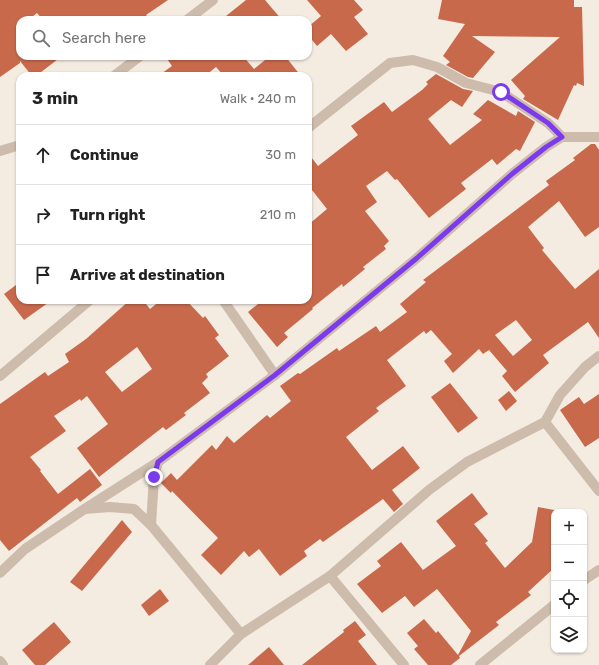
<!DOCTYPE html>
<html lang="en">
<head>
<meta charset="utf-8">
<style>
	:root { --surface:#fff; --page:#f2f2f2; --text:#222; --muted:#767676; --line:#e0e0e0 }
	body { margin:0; font-family:Rubik,sans-serif; background:var(--page); color:var(--text) }
	.controls { position:absolute; right:12px; bottom:12px; display:grid; overflow:hidden; border-radius:8px; box-shadow:0 1px 3px #0004 }
	.controls button { width:36px; height:36px; display:grid; place-items:center; padding:0; border:0; border-bottom:1px solid var(--line); background:var(--surface); color:var(--text); font:20px sans-serif }
	.stop { position:absolute; width:12px; height:12px; margin:-9px; border:3px solid #7c3aed; border-radius:50%; background:#fff }
	.stop.end { background:#7c3aed; border-color:#fff; box-shadow:0 1px 4px #0008 }
	.list { margin:0; padding:0; list-style:none }
	h2 { display:flex; justify-content:space-between; align-items:center; height:52px; margin:0; padding:0 16px; font-size:17px }
	h2 small { font-size:13px; font-weight:400; color:var(--muted) }
	.list li { display:grid; grid-template-columns:26px 1fr auto; gap:12px; align-items:center; box-sizing:border-box; height:60px; padding:0 16px; border-top:1px solid var(--line) }
	.list b { display:block; font-size:15px; white-space:nowrap }
	.list em { font-size:13px; font-style:normal; color:var(--muted) }
	.icon { flex:none; width:22px; height:22px; fill:none; stroke:currentColor; stroke-width:2; stroke-linecap:round; stroke-linejoin:round }
	.map { position:relative; flex:none; width:599px; height:665px; overflow:hidden }
	.search { position:absolute; background:var(--surface); box-shadow:0 1px 3px #0004; left:16px; top:16px; width:296px; height:44px; display:flex; align-items:center; gap:10px; box-sizing:border-box; padding:0 14px; border-radius:12px; color:var(--muted); font-size:15px }
	.panel { position:absolute; background:var(--surface); box-shadow:0 1px 3px #0004; left:16px; top:72px; width:296px; height:232px; border-radius:12px }
	.map>svg:first-child { display:block }
</style>
</head>
<body>
<div class="map">
<svg width="599" height="665" viewBox="0 0 599 665">
	<rect width="100%" height="100%" fill="#f4ebe1"/>
	<g fill="#c8694b" fill-rule="evenodd">
		<path d="M0,0h168l-22,15 4,5h-107l-6,-7 -9,7h-8v36h42l-26,20h-4l-12,-15v2l-20,14z"/>
		<path d="M246,0h19l17,20h-61z"/>
		<path d="M307,0h47l9,10 -9,7 14,17 -22,17 -15,-17 -14,12 -9,-11v-8l13,-11z"/>
		<path d="M442,0h132v7h8l2,79 -7,-3 -1,3 -2,-1 -16,35 -35,-21 2,-3 -14,-16 49,-43 -88,-1 23,16 -22,26 -5,-1 -22,-12 4,-3 -7,-6 22,-32 -27,-5z"/>
		<path d="M165,56h72l3,3 3,-3 11,13 16,-13h15l16,20h-77l-8,-9 -11,9h-47l14,-10z"/>
		<path d="M436,74l27,15 10,2 -11,16 -11,-7 -23,19 22,26 32,-25 -9,-6 15,-14 28,16 2,-5 17,11 -15,29 -4,-2 -19,16 -5,-6 -31,24 5,6 -37,29 -32,-39 -2,1 -8,-9 -21,15 11,16 -12,9 24,30 -5,5 2,3 -23,18 2,2 -22,18 -1,-3 -30,24 1,1 -29,24 4,4 -11,10 -29,-35 15,-12h45v-75l19,-16 -19,-24v-32l10,13 40,-31 -7,-9 33,-24 8,10 30,-22 6,-6 -2,-2z"/>
		<path d="M591,144h4l4,6v77l-14,10 -26,-36 -31,26 16,21 -2,2 33,39 24,-20v69l-11,-16 -45,33 6,8 -34,29 -13,-16 5,-5 -18,-21 -6,4 -4,-5 -26,24 -9,-12 8,-7 -21,-24 -5,4 -2,-3 -37,29 19,26 -30,22 3,3 -33,26 26,33 31,-24 17,22 -28,22 11,14 -9,8 -11,-13 -60,43 -3,-3 -16,12 3,5 -27,20 -21,-27 -10,8 -5,-6 -23,24 -20,-20 17,-17 -46,-47 -1,2 -10,-10 10,-10 6,7 35,-35 4,5 11,-14 7,7 33,-28 3,3 21,-17 -11,-15 18,-13 2,1 37,-26 2,3 37,-25 4,6 27,-20 -7,-8 26,-22 -3,-2 126,-95 -3,-4 29,-21 -2,-2zM516,320l16,20 -19,16 -18,-21z"/>
		<path d="M20,282v18h32l-28,20 -20,-26z"/>
		<path d="M130,300h13l7,9 11,-9h25l17,18 2,-2 14,19 -4,3 14,18 -23,18 2,3 -6,6 8,10 -26,20 2,2 -20,15 -3,-3 -64,50 -22,-29 31,-24 -21,-28 -6,5 -1,-2 -26,17 12,15 -36,26 11,13 -1,1 18,23 32,-25 12,16 -22,17 -3,-4 -68,53 -9,-11v-136l45,-32 3,4 21,-14 -4,-8 21,-15zM137,347l15,22 -30,23 -17,-20z"/>
		<path d="M450,383l28,35 -20,15 -27,-36z"/>
		<path d="M509,391l8,10 -11,10 -8,-11z"/>
		<path d="M599,394v44l-14,9 -25,-37 19,-13 5,7z"/>
		<path d="M472,493l16,21 -14,10 14,17 -3,2 20,25 27,-26 6,-35 16,3v58l-26,24 3,3 -35,27 3,3 -40,31 1,2 -9,7h-23l-14,-16 4,-3 -11,-13 17,-14 12,14 2,-2 20,24 13,-24 -34,-42 -23,18 -9,-11 -23,17 -25,-29 24,-18 -4,-5 24,-19 22,28 33,-24 -20,-25z"/>
		<path d="M122,520l10,12 -50,59 -12,-9z"/>
		<path d="M160,589l9,12 -20,15 -8,-11z"/>
		<path d="M355,621l11,14 -8,6 19,24h-75l42,-33 -1,-2z"/>
		<path d="M54,622l17,20 -26,23h-10l-13,-15z"/>
		<path d="M269,647l15,18h-36z"/>
	</g>
	<g fill="none" stroke-linecap="round" stroke-linejoin="round">
		<g stroke="#cdbbac" stroke-width="10">
			<path d="M187,20l26,-20"/>
			<path d="M114,76l26,-20"/>
			<path d="M308,128l82,-65 23,-3 24,7 29,16 35,9 47,31 14,14"/>
			<path d="M0,151l20,-6"/>
			<path d="M223,300l52,75"/>
			<path d="M0,376l90,-76"/>
			<path d="M545,422l54,69"/>
			<path d="M85,509l25,-2 24,2 17,16 90,109"/>
			<path d="M151,525l3,-48 4,-15"/>
			<path d="M0,573l25,-24 58,-39 75,-48 117,-87 142,-117 95,-84 34,-27 16,-10h37"/>
			<path d="M330,576l74,89"/>
			<path d="M584,580l15,-10"/>
			<path d="M0,661l3,4"/>
			<path d="M210,665l31,-31 89,-58 99,-86 38,-28 78,-40 15,-27 25,-28 14,-11"/>
			<path d="M480,665l74,-60"/>
		</g>
	</g>
	<g fill="none" stroke-linecap="round" stroke-linejoin="round">
		<path stroke="#7c3aed" stroke-width="5" d="M154,477l4,-15 117,-87 142,-117 95,-84 34,-27 16,-10 -14,-14 -47,-31"/>
	</g>
</svg>
<div class="controls">
<button>+</button>
<button>−</button>
<button><svg class="icon" aria-label="locate" viewBox="0 0 24 24"><circle cx="12" cy="12" r="6"/><path d="M12 2v4M12 18v4M2 12h4M18 12h4"/></svg></button>
<button><svg class="icon" aria-label="layers" viewBox="0 0 24 24"><path d="M12 4l9 5-9 5-9-5zM3 14l9 5 9-5"/></svg></button>
</div>
<div class="stop" style="left:501px;top:92px"></div>
<div class="stop end" style="left:154px;top:477px"></div>
<div class="search"><svg class="icon" aria-label="search" viewBox="0 0 24 24"><circle cx="10" cy="10" r="6"/><path d="M15 15l6 6"/></svg>Search here</div>
<section class="panel">
<h2>3 min<small>Walk · 240 m</small></h2>
<ul class="list">
<li><svg class="icon" aria-label="ahead" viewBox="0 0 24 24"><path d="M12 20V5M6 11l6-6 6 6"/></svg><div><b>Continue</b></div><em>30 m</em></li>
<li><svg class="icon" aria-label="right" viewBox="0 0 24 24"><path d="M7 20v-9h11M14 6l5 5-5 5"/></svg><div><b>Turn right</b></div><em>210 m</em></li>
<li><svg class="icon" aria-label="arrive" viewBox="0 0 24 24"><path d="M6 21V4h12l-3 4 3 4H6"/></svg><div><b>Arrive at destination</b></div></li>
</ul>
</section>
</div>
</body>
</html>
